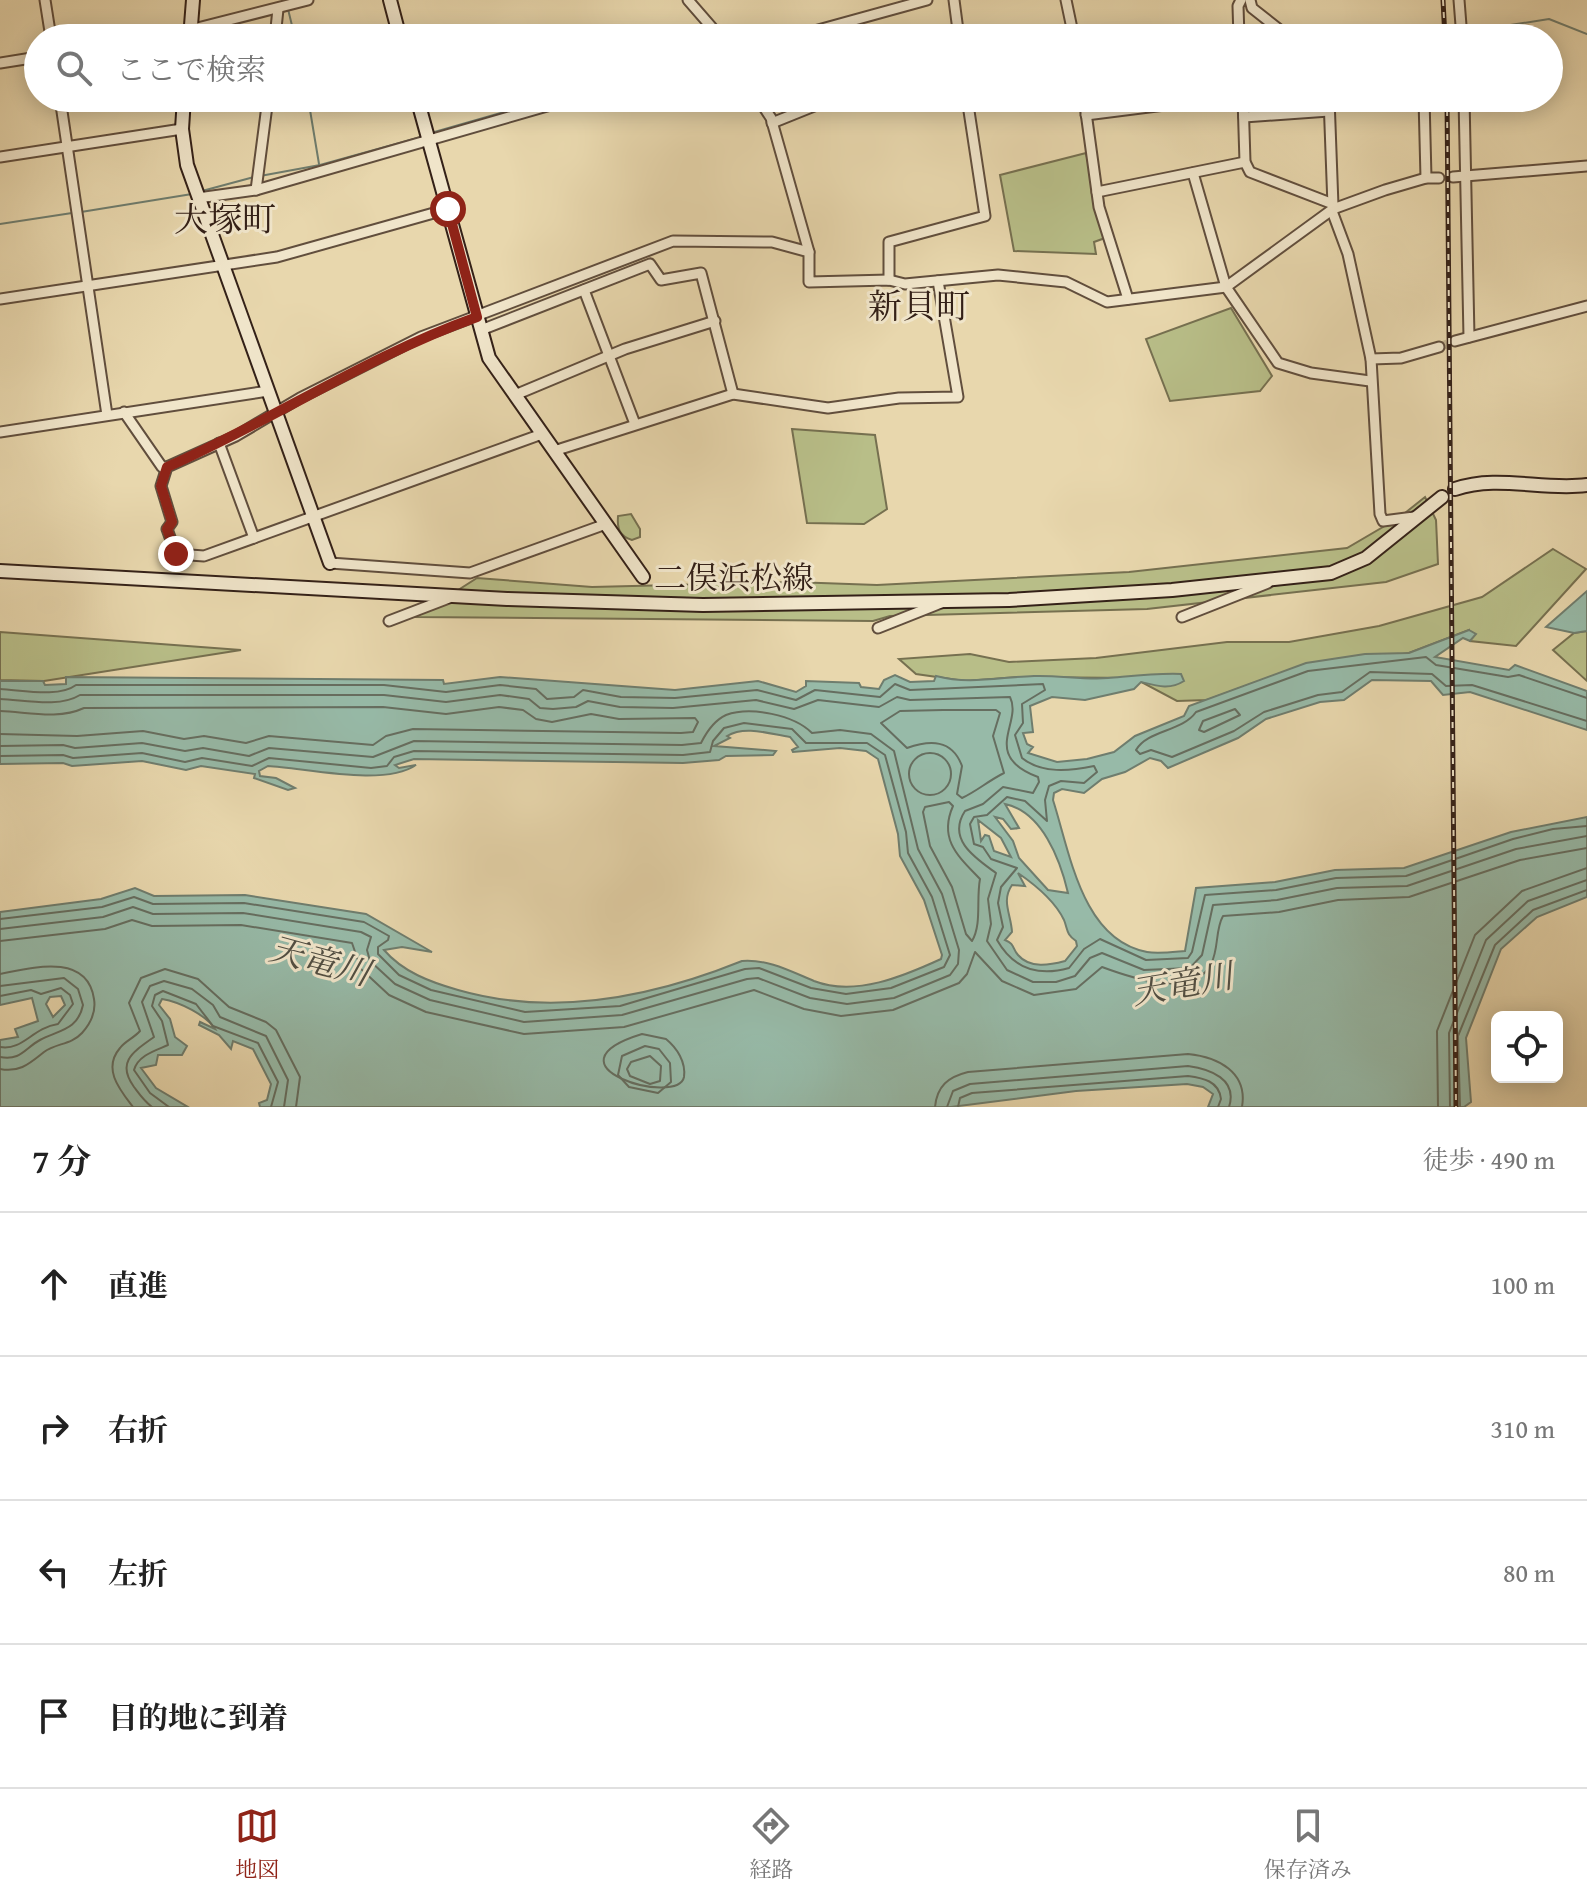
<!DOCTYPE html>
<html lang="ja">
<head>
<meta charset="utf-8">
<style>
	:root { --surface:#fff; --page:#f6f6f6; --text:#222; --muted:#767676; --line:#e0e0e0; --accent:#8f2418 }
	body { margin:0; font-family:"Gentium Book Plus","Noto Serif JP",serif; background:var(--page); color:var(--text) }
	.controls { position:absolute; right:24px; bottom:24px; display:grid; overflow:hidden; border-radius:12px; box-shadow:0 4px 20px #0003 }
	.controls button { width:72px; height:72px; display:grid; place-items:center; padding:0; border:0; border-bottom:2px solid var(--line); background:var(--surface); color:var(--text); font:40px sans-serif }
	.stop { position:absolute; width:24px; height:24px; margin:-18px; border:6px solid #8f2418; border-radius:50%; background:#fff }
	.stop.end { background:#8f2418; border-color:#fff; box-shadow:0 2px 8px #0008 }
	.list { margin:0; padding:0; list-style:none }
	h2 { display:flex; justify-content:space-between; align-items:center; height:104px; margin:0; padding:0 32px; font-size:34px }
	h2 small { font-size:26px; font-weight:400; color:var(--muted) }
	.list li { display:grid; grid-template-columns:52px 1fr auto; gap:24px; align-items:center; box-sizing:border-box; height:144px; padding:0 32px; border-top:2px solid var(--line) }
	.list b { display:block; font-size:30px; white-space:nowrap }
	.list em { font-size:26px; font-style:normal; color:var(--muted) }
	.icon { flex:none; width:44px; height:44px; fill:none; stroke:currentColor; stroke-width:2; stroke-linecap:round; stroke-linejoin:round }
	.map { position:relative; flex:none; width:1587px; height:1107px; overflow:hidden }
	.search { position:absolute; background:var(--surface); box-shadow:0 4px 20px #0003; left:24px; right:24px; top:24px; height:88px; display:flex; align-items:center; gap:20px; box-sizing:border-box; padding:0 28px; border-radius:44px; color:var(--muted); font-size:30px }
	.sheet { height:680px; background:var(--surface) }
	nav { display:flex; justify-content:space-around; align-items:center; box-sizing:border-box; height:112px; border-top:2px solid var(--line); background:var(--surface); font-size:22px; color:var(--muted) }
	nav a { display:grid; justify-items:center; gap:4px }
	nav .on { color:var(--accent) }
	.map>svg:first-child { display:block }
</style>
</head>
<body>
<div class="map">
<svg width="1587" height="1107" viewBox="0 0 1587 1107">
	<rect width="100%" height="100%" fill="#e8d7ad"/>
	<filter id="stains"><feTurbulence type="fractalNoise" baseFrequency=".0025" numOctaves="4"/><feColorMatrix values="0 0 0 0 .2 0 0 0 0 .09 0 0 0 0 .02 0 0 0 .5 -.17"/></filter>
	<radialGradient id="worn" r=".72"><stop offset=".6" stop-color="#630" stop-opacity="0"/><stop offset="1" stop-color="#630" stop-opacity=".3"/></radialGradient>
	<g fill="#b8be88" stroke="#767050" stroke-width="2">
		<path d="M1086,153l19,85 -11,4 2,12 -82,-3 -14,-76z"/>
		<path d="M1231,308l41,68 -12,15 -90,10 -24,-62z"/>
		<path d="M792,429l83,6 12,74 -23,15 -57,-1z"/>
		<path d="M1425,497l11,23 2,44 -52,18 -239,27 -257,7 -17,5 -457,-4 61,-39 115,9 201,-5 84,3 252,-13 218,-24 53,-31z"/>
		<path d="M631,514l9,15v8l-8,3c-13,-4 -15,-12 -14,-24z"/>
		<path d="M1553,549l33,20 -70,77 -46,-5 -1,-11 -60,23 -114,15 -88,32 -30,1 -43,-23 -115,-1 -54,4 -49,-7 -17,-15 71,-5 39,8 87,-4 131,-16h62l90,-16 103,-29z"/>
		<path d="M1587,631v50l-34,-31 21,-17z"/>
		<path d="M0,632l241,18 -197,31 -44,-1z"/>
	</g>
	<g fill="#97baa8" stroke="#6f7d6e" stroke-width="2" fill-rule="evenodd">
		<path d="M1587,591v40l-13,2 -28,-6z"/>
		<path d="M1469,630l7,4 -6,7 -7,-3 -28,19 74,13 6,-5 72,26v39l-117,-38 -27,3 -12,-14 -59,-1 -28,20 -24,2 -54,17 -28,19 -70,30 -7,-7 -11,-3 -25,14 -23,7 -18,14 -22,-4 -8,4 -1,7c17,53 29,140 94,152 11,2 26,0 38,-1l11,-63 79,-6 60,-12 69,-2 107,-36 76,-15v80l-50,20 -36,32 -35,89 5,64 -7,5h-256l5,-13 -10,-7 -16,-3 -111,7 -125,16h-691l-1,-4 8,-3 4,-16 -18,-35 -20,-8 -2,8 -12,-14 -20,-10 1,-3 15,7c-9,-14 -35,-27 -53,-30l-3,6 11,14 5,18 12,9 -5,9h-24l-2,10 -15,3 15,20 32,19h-188v-67l18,-3 -3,-8 23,-8 -6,-23 -32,7v-93l101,-13 34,-11 19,8 91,-1 121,19 66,38 -30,-5 -18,3c19,22 46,32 74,40 94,27 195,7 284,-29 26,-2 48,10 72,20 41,16 90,-5 127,-22l1,-4 -18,-55 -24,-44 -2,-22 -20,-75 -12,-8 -26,-3 -47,4 -1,-2 6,-3 -8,-10c-20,-3 -45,-12 -63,-1l3,2 -16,8 62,5 -3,4 -47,1 -7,4 -36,3 -269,-4 -19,6 4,3 17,-3c-32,22 -110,3 -148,1l-9,5 1,5 16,2 19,10 -7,2 -34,-12 1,-4 -54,-8 -15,4 -44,-9 -70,5 -9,-3 -63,1v-83h43l2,4 21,-1v-7l377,3 1,4 56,-7 175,13 83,-9 38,11 10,-6v-5l53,2 2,4 18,2 5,-9 11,-5 15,7 24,-1 2,-5c33,9 64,1 98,0 24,-1 50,4 74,2 24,-2 48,-5 73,-4l3,7c-14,9 -27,5 -43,1l-7,7 -49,11 -33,-3 -22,9 3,26 -10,1 4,11 6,3 -5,6 29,9 30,-3 27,-7 21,-16 49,-20 5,-10 117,-43 59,-9 44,-1zM1005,804c37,8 55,55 63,89l-20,-3 -29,-32 -6,-17 -18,-24 8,2 8,10 8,-1zM978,820l23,18 10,19 -17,-6 -5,-15 -4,-1 -4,6zM1018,873c16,11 37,28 46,47 4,10 2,14 12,21l1,5 -12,15c-15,4 -35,8 -47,-6 -6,-7 -3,-11 -13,-15l7,-8c-1,-18 -11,-31 0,-47l13,1zM61,996l4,9 -12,12 -7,-13 4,-7z"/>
	</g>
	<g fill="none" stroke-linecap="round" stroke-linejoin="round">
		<g stroke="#666e60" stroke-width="2">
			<path d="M0,689c22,1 59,9 76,-4h308l62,7 54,-7 36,4 11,10 27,-2 9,-7 38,7 54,1 82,-8 39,10 19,-10 65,7 15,-13 15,6 133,-6 2,6 -23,14 1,19 -8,12 7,23c20,16 48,13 72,8l3,6 -13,11 -23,-2 -12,5 -4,14 2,21 -22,-20 -18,-4 -20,18 -13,2 -4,7 4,20 9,3 8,12 26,9 -16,19 -3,16 5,24 -6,13c16,28 40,37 72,28l15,-19 16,-10 46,21 42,-2 4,-6 13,-57 71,-5 60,-12 70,-2 107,-37 40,-10 34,-3"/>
			<path d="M1587,698l-68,-23 -11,2 -72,-12 -10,-8 -118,14 -112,41c-14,20 -49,18 -60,38l4,4 11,-4 21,7 62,-26 30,-19 54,-17 24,-3 28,-20 62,2 14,12 26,-1 115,36"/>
			<path d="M0,699c25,1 59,9 80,-4h304l62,7 54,-7 29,4 11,9 13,1 23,-2 12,-6 32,6 53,1 83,-8 38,9 24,-9 61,7 18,-10 13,3 100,-3c13,26 -30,58 28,80l1,5 -6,11 -30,-6 -20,17 -18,7c-19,29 12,48 31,62l-8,26 3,25 -4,17 20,29 26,12h23l19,-6 15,-18 12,-5 42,17 46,-2 12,-13 11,-50 64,-5 60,-12 70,-2 109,-37 71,-13"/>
			<path d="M1235,709l5,6 -36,17 -5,-2 4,-9z"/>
			<path d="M943,710h53l4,3 -7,23 11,37c-16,8 -27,18 -42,25l-5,-4 5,-28c-10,-27 -32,-26 -55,-18l-26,-25 19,-12z"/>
			<path d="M0,711c28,1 58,9 84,-3l299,-1 63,7 53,-7 24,3 13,9 16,3 39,-8 28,5 76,-1 3,4 -5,10 -12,1 -268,-4 -27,7 -13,9 -104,-9 -23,7 -42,-7 -20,3 -41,-8 -66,5 -77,-2"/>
			<path d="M0,746l63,-1 12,3 67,-5 43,8 18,-3 46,8 20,-8 104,9 41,-16 268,4 19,-2c5,-10 14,-23 25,-28 25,-9 68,0 86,18l28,-3 31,4 23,17 24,98 24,45 17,56 -1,14 -8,11 -56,23 -47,6 -37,-6 -52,-20 -11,1 -125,36 -98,7 -94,-22 -35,-16 -25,-23 -3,-11 4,-13 -10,-5 -118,-19 -90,1 -20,-7 -30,10 -103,12"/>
			<circle cx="930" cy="774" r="21"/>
			<path d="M0,756l63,-1 10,3 69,-5 43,9 17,-4 50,8 17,-8 102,10 16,-2 7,-9 20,-6 269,4 27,-3 3,-11 11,-13 20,-5 48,6 14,14h61l18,12 21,77 2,21 24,44 18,58 -6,12 -53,21 -45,6 -35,-6 -52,-20 -14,1 -125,37 -95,6 -94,-22 -32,-15 -21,-21v-7l10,-7 1,-4 -25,-14 -120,-19 -91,1 -19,-7 -32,10 -102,12"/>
			<path d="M949,802l4,4c-15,34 6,51 27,73 -4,21 2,45 -8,62l-6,-7 -14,-47 -22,-41 -7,-34 2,-5z"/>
			<path d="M0,941l105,-12 27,-9 20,6 89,-1 111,18 9,26 28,26 37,17 98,22 100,-7 130,-37 50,19 37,7 52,-6 66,-27 8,-9 8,-22 27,29 32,14 42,-6 26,-22c27,10 91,33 109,-3 8,-15 4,-34 12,-48l56,-4 59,-12 71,-3 111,-37 67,-12"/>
			<path d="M0,974c31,-6 87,-22 94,25 2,12 -3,24 -12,34 -11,12 -26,10 -38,19 -14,11 -24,21 -44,17"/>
			<path d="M0,986l64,-8 14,11 5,16c-5,25 -24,25 -43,35 -15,8 -19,21 -40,17"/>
			<path d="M0,996l31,-6 10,4 20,-6 9,7 3,9 -15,20c-26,4 -35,27 -58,23"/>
			<path d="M642,1034l24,5c11,9 20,23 18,38 -6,30 -146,-11 -42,-43z"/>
			<path d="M645,1046l14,3 11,14 1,19 -13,11 -29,-6 -11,-12 4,-19z"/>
			<path d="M650,1056l11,10 -1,15 -10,3 -20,-8 -3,-7 4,-7z"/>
			<path d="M133,1107c-13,-17 -31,-38 -13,-59 5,-7 14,-10 20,-17l-11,-28 12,-25 24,-9 33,10 31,28 37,15 10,8 24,47 -4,30"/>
			<path d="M152,1107c-8,-6 -12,-12 -18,-20 -18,-25 -1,-35 20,-50l-12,-35 8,-16 14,-5 28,8 21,16 7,12 46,19 22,44 -4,27"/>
			<path d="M169,1107l-19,-14 -16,-23c4,-15 23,-20 34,-25l-6,-24 -10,-15 3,-11 8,-4 33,13 17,22 45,17 20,39 -7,25"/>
			<path d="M935,1107c2,-21 13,-30 33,-35l220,-18c30,3 60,18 54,53"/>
			<path d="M947,1107l6,-16 17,-7 218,-18c22,3 50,13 41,41"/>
			<path d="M958,1107l2,-9 12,-5 216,-17c15,2 31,5 33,23l-3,8"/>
			<path d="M1438,1107l-1,-76 38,-96 47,-44 65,-23"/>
			<path d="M1450,1107l-1,-74 37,-93 42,-39 59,-21"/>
			<path d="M1460,1107l-2,-71 37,-91 38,-35 54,-20"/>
		</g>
		<g stroke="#6f7d6e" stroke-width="2">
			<path d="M288,9l7,29"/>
			<path d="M1466,32l83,-13 38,15"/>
			<path d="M774,38l13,-3"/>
			<path d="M308,98l11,66"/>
			<path d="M431,133l122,-35"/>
			<path d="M260,176l60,-11 101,-28"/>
			<path d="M202,191l52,-14"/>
			<path d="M81,212l111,-18"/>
			<path d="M0,224l72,-11"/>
		</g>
		<path stroke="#c4b38f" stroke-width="9" stroke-dasharray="9 4.5" stroke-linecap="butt" d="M1439,347l16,-6"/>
		<g stroke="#614e3d" stroke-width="13">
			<g id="street">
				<path d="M45,0l6,38"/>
				<path d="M688,0l33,38"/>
				<path d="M954,0l5,38"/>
				<path d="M1066,0l8,38"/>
				<path d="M1250,0l2,8 38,30"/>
				<path d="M1459,0l3,38"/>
				<path d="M123,38l26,-5 13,4 146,-37"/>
				<path d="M275,38l3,-29"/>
				<path d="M789,38l138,-38"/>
				<path d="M1239,38l-1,-32 3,-6"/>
				<path d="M0,63l38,-6"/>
				<path d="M60,98l47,317"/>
				<path d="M758,98l13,20 38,134"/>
				<path d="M1084,98l15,109 29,92"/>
				<path d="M1243,98l2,64 5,10 83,32"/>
				<path d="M1329,98l4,108"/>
				<path d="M1424,98l2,80"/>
				<path d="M1464,98l5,239"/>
				<path d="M1086,115l134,-17"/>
				<path d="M1244,117l85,-6"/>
				<path d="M772,123l62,-25"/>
				<path d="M0,157l182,-28"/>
				<path d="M1193,173l33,114 52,76 33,10 59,8"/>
				<path d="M1453,177l134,-11"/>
				<path d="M256,190l12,-92"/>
				<path d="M1097,192l148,-30"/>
				<path d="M198,198l58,-8 319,-92"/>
				<path d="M1332,211l16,43 23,105 9,155 3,7 31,-4"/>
				<path d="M889,280v-38l96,-26 -18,-118"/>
				<path d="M584,290l51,134"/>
				<path d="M0,299l277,-42 171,-48"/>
				<path d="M481,330l169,-66 11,16 40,-7 32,121"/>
				<path d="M1455,341l132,-35"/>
				<path d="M1371,359l30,-1 38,-11"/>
				<path d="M515,395l110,-46 90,-28"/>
				<path d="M124,412l38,55h5"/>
				<path d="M0,432l268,-41"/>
				<path d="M542,434l-338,122 -28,-2 -9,-25 5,-7 -11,-36 6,-19 69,-31 64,-38 121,-61 252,-96 99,1 37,10v30l80,-2 16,4 93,-9 68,7 41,20 119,-15 107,-78 52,-19 41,-12h13"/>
				<path d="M219,443l35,95"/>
				<path d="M554,451l179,-57 95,14 71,-10 59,-1 -20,-116"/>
				<path d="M330,563l140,10 136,-49"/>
				<path d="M1182,617l86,-34"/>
				<path d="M389,621l60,-23"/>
				<path d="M878,628l63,-25"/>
			</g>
		</g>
		<g stroke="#342118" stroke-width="16">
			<g id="secondary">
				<path d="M390,0l10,38"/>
				<path d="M190,38l3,-38"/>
				<path d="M184,98l-2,31 5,36 143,398"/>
				<path d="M417,98l72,260 154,219"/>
				<path d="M1455,489c43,-15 88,2 132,-4"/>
				<path d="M0,571l507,28 196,6 306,-5 163,-10 159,-17 35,-15 76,-61"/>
			</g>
		</g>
		<use href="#street" stroke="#f0e5ca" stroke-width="9"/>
		<use href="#secondary" stroke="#f0e5ca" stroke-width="12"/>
		<g stroke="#342118" stroke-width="5">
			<g id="rail">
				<path d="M1443,0l2,38"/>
				<path d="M1447,98l9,1009"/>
			</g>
		</g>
		<use href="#rail" stroke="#f0e5ca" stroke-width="2" stroke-dasharray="6" stroke-linecap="butt"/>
	</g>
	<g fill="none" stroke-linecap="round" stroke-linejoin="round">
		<path stroke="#8f2418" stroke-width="10" d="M176,554l-9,-25 5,-7 -11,-36 6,-19c106,-47 201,-111 310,-150l-29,-108"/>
	</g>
	<g text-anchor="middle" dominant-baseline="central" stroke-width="6" stroke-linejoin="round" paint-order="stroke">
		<g font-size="32" fill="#342118" stroke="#f0e5ca">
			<text x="734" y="577">二俣浜松線</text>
		</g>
		<g font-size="34" fill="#342118" stroke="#f0e5ca">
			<text x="225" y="218">大塚町</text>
			<text x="919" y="305">新貝町</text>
		</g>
		<g font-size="34" font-style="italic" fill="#524f43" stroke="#f0e5ca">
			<text transform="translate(320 960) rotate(15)">天竜川</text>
			<text transform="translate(1182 983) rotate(-10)">天竜川</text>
		</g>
	</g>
	<rect width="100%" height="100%" filter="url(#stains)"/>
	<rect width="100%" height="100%" fill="url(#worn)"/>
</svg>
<div class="controls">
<button><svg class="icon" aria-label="locate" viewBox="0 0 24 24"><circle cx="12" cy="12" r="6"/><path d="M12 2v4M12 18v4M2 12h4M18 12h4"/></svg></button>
</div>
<div class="stop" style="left:448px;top:209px"></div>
<div class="stop end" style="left:176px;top:554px"></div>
<div class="search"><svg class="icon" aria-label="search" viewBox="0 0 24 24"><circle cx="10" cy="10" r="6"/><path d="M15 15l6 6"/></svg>ここで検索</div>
</div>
<section class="sheet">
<h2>7 分<small>徒歩 · 490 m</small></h2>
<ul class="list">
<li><svg class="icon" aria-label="ahead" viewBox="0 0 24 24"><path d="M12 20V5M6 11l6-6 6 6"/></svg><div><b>直進</b></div><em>100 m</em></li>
<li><svg class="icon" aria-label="right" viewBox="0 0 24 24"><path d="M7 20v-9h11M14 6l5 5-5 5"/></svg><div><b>右折</b></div><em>310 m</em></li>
<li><svg class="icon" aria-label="left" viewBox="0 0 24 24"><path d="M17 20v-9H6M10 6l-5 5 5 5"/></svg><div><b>左折</b></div><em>80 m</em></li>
<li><svg class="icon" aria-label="arrive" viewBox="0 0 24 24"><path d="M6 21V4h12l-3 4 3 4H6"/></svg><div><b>目的地に到着</b></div></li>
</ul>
</section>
<nav>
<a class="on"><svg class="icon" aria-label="map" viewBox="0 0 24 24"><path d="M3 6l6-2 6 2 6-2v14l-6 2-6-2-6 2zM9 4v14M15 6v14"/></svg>地図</a>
<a><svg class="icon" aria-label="directions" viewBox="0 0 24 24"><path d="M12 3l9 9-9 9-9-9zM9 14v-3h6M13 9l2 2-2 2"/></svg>経路</a>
<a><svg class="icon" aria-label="saved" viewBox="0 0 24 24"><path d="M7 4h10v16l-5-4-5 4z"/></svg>保存済み</a>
</nav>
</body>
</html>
